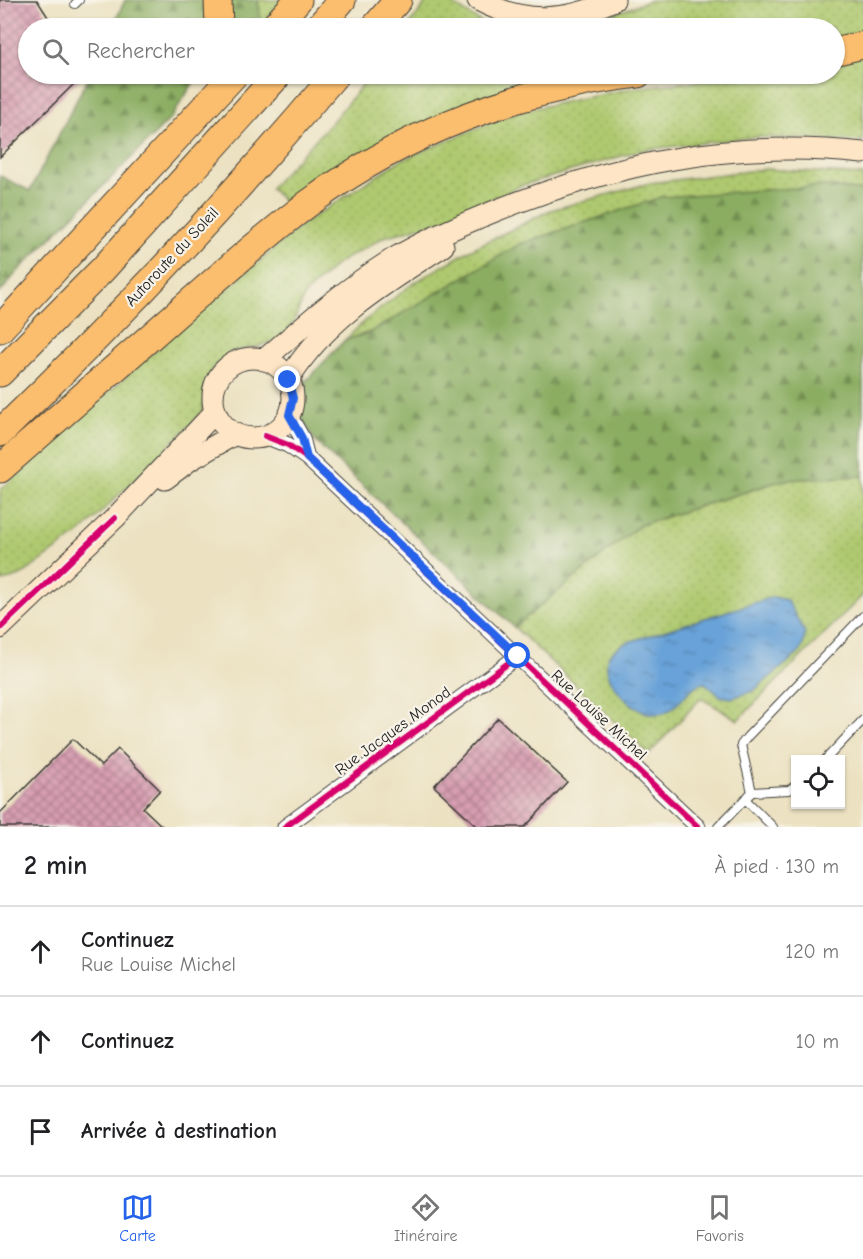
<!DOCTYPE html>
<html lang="fr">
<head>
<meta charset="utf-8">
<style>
	:root { --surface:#fff; --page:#f2f2f2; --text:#202124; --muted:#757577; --line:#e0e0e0; --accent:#2563eb }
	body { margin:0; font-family:"Comic Neue",sans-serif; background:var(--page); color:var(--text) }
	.controls { position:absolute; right:18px; bottom:18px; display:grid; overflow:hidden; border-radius:0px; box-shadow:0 2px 4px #0004 }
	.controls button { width:54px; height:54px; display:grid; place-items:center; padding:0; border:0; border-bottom:2px solid var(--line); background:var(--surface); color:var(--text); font:30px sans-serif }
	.stop { position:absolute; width:18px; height:18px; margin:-14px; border:4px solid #2563eb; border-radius:50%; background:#fff }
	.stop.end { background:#2563eb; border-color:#fff; box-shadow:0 2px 6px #0008 }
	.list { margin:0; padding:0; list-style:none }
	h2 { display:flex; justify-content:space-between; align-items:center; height:78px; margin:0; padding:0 24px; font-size:26px }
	h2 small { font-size:20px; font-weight:400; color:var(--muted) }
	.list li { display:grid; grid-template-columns:39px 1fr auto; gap:18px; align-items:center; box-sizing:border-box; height:90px; padding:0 24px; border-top:2px solid var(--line) }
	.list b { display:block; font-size:22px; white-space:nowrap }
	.list p { margin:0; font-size:20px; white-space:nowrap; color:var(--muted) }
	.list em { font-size:20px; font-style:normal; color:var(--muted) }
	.icon { flex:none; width:33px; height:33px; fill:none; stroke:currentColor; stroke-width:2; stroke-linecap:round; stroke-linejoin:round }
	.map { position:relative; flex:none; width:863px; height:827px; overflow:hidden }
	.search { position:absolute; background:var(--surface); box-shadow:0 2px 4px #0004; left:18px; right:18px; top:18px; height:66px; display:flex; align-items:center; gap:15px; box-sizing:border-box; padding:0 21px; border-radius:33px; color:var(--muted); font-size:22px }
	.sheet { height:348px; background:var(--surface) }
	nav { display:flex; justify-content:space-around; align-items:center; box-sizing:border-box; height:84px; border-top:2px solid var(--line); background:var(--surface); font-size:16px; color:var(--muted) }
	nav a { display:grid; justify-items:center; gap:3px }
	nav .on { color:var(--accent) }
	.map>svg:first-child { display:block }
</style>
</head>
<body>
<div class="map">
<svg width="863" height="827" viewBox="0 0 863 827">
	<defs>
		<pattern id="grass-dots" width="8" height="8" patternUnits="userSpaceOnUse" patternTransform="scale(1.5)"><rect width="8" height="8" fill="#afc96f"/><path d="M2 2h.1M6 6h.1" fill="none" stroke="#96ac60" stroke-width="1.8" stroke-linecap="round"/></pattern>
		<pattern id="forest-firs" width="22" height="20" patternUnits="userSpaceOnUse" patternTransform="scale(1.5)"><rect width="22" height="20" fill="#8bad62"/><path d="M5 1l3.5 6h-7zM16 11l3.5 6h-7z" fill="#718c50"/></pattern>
		<pattern id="water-ripples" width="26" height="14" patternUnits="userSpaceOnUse" patternTransform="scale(1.5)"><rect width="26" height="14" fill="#68a2d8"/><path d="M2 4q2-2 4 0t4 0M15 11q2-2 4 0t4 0" fill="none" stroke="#5583ae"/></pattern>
		<pattern id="building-cross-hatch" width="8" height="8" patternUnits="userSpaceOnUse" patternTransform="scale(1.5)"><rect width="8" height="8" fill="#d79db1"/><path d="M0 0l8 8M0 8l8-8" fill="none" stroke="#ae7f8f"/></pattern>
	</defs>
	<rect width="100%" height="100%" fill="#f7f3e8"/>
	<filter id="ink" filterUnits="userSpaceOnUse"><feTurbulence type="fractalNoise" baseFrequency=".0167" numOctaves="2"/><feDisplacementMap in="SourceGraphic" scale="12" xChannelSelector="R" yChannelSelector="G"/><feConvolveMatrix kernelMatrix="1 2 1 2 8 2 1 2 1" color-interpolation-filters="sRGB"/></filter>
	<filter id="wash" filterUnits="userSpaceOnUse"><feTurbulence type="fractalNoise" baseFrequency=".008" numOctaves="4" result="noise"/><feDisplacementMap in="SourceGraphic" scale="24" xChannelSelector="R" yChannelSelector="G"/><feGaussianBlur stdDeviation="1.35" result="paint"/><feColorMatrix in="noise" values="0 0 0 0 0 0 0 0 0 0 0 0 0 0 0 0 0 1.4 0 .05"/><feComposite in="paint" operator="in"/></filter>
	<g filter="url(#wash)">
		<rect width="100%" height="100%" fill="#ece2c2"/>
		<g fill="url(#grass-dots)" stroke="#667246" stroke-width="1.5">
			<path d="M258,0h25l-22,26z"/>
			<path d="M428,0h18l41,26 20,2h-100z"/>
			<path d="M651,0h212v31l-28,9 -1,-12h-259z"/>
			<path d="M863,54v87l-108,-4 -113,13 -122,36 -78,35 -58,16 -46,26 -33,31 -12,29 -12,15 -21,8 -30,6 -18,17 -8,23 -1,18 -11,13 -111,109 -61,44 -20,6v-92l186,-167 117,-99 96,-63 117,-49 116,-24 137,-14h65l1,-9z"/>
			<path d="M371,74h215l-298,131 -18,-17 62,-66z"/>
			<path d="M765,169l98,6v16l-38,-5 -480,154 22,-21 45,-35 58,-34 81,-40 99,-27z"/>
			<path d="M863,476v119l-125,125 -37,-22 -52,56 -135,-127 126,-102 143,-45z"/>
		</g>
		<g fill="url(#forest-firs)" stroke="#54643f" stroke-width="1.5">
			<path d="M125,0h133l3,26 -3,2h-146z"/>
			<path d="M90,74h109l-28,44 -154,154 -17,21v-117l30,15z"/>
			<path d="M825,186l38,5v285l-80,4 -143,45 -126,102 -198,-185 -15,-25 1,-32 43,-45 24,-7 151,-89 141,-47z"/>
		</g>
		<path fill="url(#water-ripples)" stroke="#425f7a" stroke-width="1.5" d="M773,597l14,3 18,33 -2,12 -5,9 -45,37 -22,7 -11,-2 -15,-13c-20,2 -26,31 -49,31 -21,1 -56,-34 -48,-56 2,-7 11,-11 17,-15z"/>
		<g id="blocks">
			<g fill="url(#building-cross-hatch)">
				<path d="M0,0h37l18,28h-27v46h56l-84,83z"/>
				<path d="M498,718l69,64 -42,45h-47l-44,-41z"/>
				<path d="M73,739l28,27 17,-17 42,41 -17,18 20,19h-163v-14z"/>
			</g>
		</g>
	</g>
	<g filter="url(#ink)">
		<use href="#blocks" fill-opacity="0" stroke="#3b3a35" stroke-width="1.5"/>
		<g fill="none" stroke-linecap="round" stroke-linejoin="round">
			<g stroke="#3b3a35" stroke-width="10">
				<g id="service">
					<path d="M75,4l4,-4"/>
					<path d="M825,760l38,-40"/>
					<path d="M752,792l-11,-47 6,-8 116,-121"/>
					<path d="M752,792l37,-2 7,-5"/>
					<path d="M745,799l28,28"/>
					<path d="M718,827l34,-35"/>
				</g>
			</g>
			<g stroke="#3b3a35" stroke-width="17">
				<g id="minor">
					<path d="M289,415l13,23 5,20"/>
					<path d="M265,436l23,9 19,13 391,369"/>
					<path d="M285,827l233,-171"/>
				</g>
			</g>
			<g stroke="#3b3a35" stroke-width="23">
				<g id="secondary">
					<path d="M478,0c47,25 88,22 136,0"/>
					<circle cx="253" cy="398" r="40"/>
					<path d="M264,360c41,-36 82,-72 129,-101 32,-19 67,-34 102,-48 121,-48 237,-72 368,-58"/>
					<path d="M288,380c36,-60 97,-97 155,-134"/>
					<path d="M165,479l25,-19 45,-26"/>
					<path d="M0,628l115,-110 100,-106"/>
				</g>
			</g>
			<g stroke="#3b3a35" stroke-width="29">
				<g id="motorway">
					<path d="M218,0l1,28"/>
					<path d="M273,28l25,-28"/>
					<path d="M318,28l24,-28"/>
					<path d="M374,28l24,-28"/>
					<path d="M834,52l29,-7"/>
					<path d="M0,329l235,-255"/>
					<path d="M0,373l103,-104 176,-195"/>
					<path d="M0,433c118,-113 231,-234 336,-359"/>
					<path d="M0,469c60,-53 120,-106 180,-158 42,-37 84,-74 129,-108 96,-71 211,-115 329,-129"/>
				</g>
			</g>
			<use href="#service" stroke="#fff" stroke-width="8"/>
			<use href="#minor" stroke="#fff" stroke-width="15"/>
			<use href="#secondary" stroke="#fde5c5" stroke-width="21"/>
			<use href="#motorway" stroke="#fbbd6e" stroke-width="27"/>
			<g stroke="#f7f3e8" stroke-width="10">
				<g id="cycleway">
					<path d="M265,436l23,9 19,13 391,369"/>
					<path d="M0,628l115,-110"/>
					<path d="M285,827l233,-171"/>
				</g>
			</g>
			<use href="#cycleway" stroke="#d6006c" stroke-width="6"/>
		</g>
	</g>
	<g fill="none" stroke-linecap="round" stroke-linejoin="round" filter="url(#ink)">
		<path stroke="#2563eb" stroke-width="8" d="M288,380l5,18 -4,17 13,23 5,20 211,198"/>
	</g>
	<g text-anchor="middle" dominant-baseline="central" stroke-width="4.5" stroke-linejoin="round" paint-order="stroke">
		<g font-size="16" fill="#1c1c1c" stroke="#f7f3e8">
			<text transform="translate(172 257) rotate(-47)">Autoroute du Soleil</text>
			<text transform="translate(599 715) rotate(43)">Rue Louise Michel</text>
			<text transform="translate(393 731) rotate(-36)">Rue Jacques Monod</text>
		</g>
	</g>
</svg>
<div class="controls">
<button><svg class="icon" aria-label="locate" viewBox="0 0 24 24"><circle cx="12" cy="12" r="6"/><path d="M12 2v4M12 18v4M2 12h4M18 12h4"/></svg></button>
</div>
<div class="stop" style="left:518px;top:656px"></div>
<div class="stop end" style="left:288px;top:380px"></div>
<div class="search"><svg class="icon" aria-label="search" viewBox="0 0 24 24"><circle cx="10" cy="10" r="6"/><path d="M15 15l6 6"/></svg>Rechercher</div>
</div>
<section class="sheet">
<h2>2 min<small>À pied · 130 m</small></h2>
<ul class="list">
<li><svg class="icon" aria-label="ahead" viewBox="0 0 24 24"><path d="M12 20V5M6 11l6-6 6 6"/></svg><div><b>Continuez</b><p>Rue Louise Michel</p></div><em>120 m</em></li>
<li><svg class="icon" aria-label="ahead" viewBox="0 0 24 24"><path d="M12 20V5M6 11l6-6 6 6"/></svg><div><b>Continuez</b></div><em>10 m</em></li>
<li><svg class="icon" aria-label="arrive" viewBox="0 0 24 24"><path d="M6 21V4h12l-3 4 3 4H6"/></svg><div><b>Arrivée à destination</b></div></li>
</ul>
</section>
<nav>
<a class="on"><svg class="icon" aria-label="map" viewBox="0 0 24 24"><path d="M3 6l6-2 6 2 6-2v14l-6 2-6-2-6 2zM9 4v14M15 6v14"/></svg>Carte</a>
<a><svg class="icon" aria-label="directions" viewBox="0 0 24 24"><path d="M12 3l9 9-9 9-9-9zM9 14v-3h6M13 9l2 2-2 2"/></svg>Itinéraire</a>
<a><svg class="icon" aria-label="saved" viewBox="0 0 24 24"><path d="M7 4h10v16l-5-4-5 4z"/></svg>Favoris</a>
</nav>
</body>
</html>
